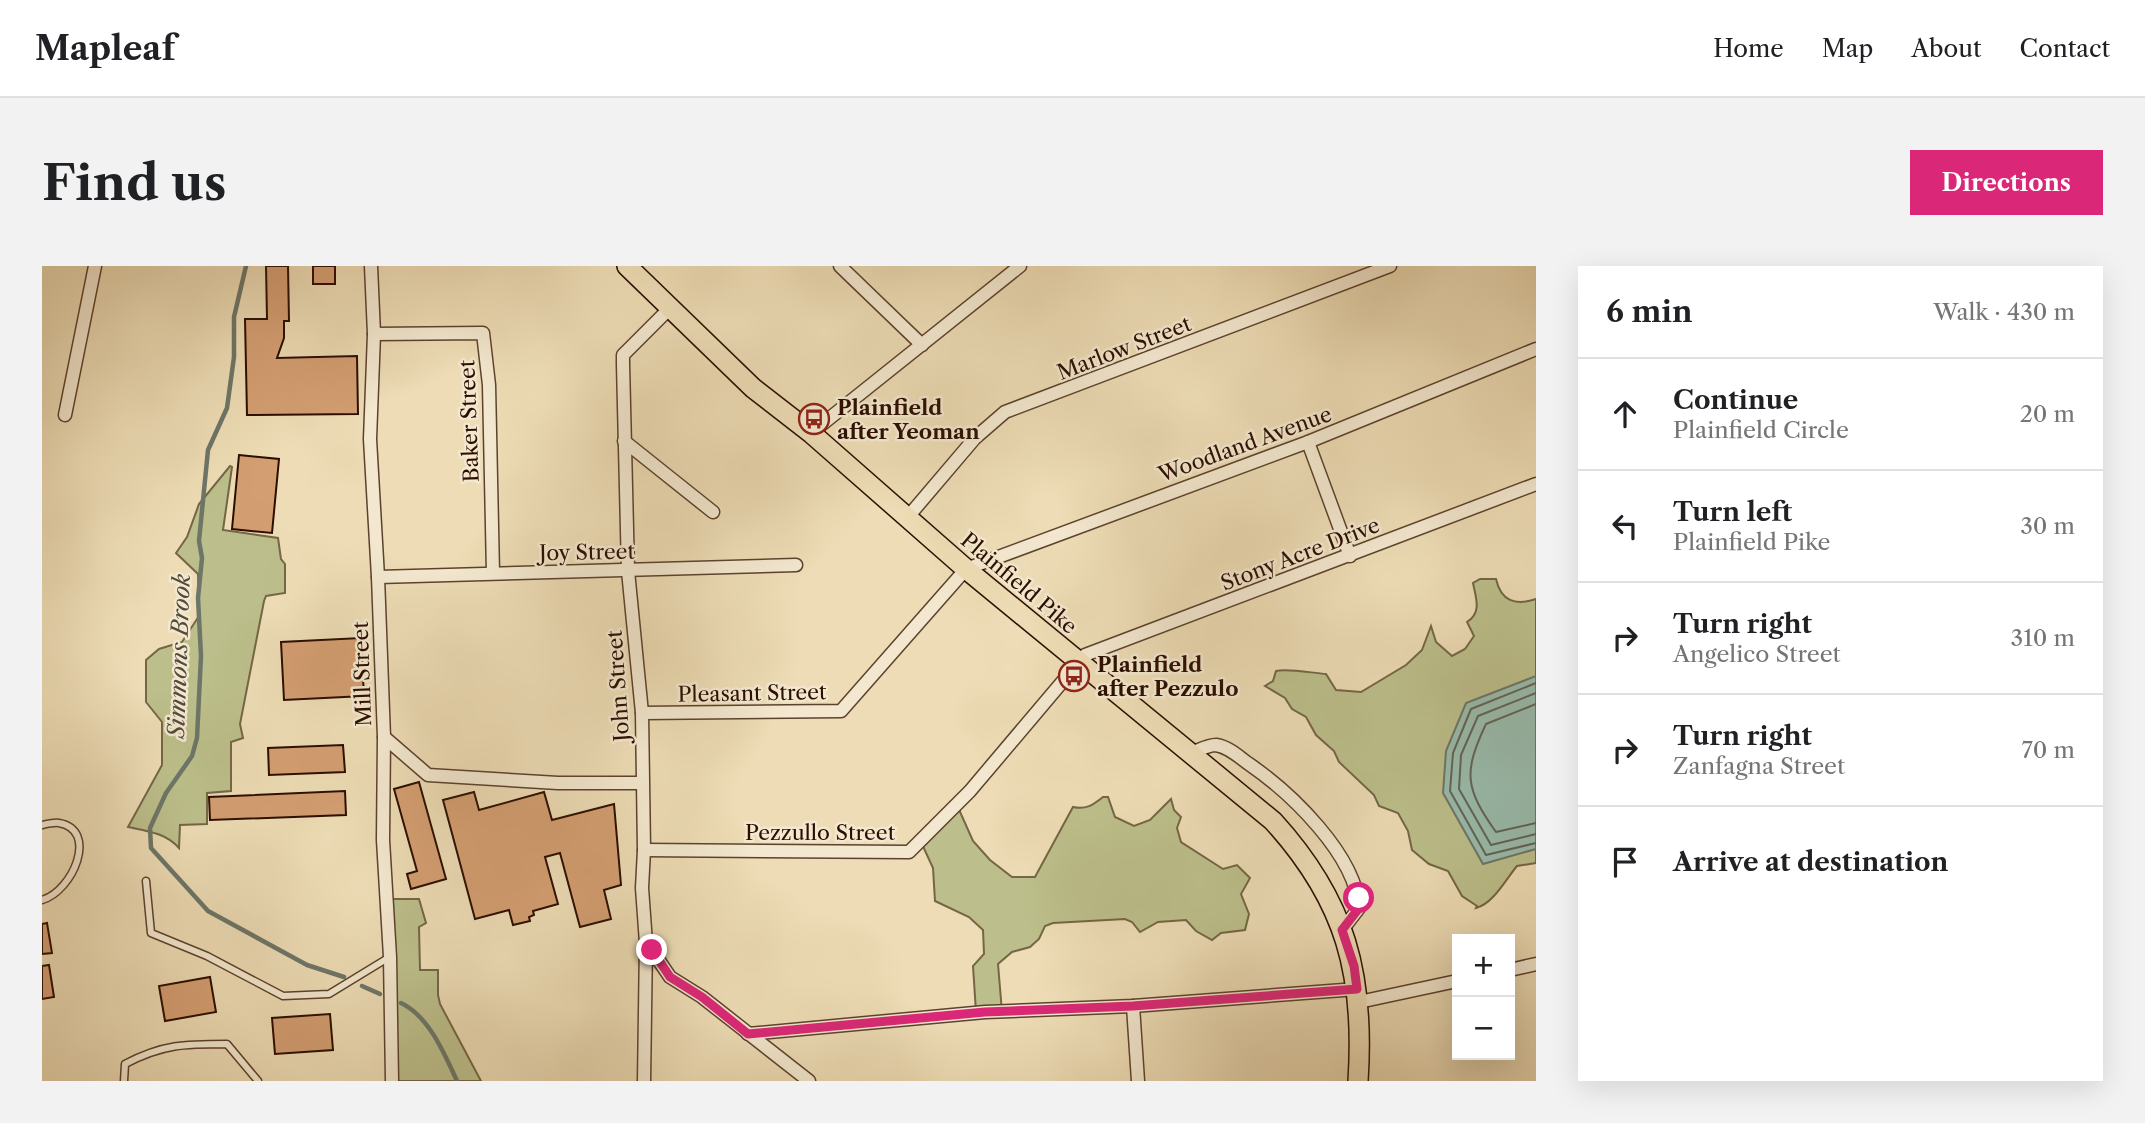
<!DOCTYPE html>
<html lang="en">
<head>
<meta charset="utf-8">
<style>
	:root { --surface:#fff; --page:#f2f2f2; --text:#202124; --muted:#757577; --line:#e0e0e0; --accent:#db2777 }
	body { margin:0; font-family:"Libre Caslon Text",serif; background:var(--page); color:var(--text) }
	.controls { position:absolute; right:21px; bottom:21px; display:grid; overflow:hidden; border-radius:0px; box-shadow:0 7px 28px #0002 }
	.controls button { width:63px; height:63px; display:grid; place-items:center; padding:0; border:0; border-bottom:2px solid var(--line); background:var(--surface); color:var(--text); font:35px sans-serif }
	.stop { position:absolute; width:21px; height:21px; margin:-16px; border:5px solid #db2777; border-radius:50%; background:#fff }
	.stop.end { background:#db2777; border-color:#fff; box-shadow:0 2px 7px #0008 }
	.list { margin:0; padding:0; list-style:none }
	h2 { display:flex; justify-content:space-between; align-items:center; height:91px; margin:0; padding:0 28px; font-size:30px }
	h2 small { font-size:23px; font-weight:400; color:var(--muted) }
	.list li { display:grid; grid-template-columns:46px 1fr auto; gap:21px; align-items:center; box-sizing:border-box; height:112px; padding:0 28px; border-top:2px solid var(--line) }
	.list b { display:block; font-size:26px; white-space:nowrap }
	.list p { margin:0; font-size:23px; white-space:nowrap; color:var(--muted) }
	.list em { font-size:23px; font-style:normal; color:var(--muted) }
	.icon { flex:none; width:38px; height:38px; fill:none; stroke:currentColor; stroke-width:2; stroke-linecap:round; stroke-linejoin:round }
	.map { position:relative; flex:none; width:1494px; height:815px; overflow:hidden; border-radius:0px }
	header { display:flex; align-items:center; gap:42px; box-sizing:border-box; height:98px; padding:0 35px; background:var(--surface); border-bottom:2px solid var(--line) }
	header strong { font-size:33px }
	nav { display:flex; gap:38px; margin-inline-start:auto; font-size:24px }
	.intro { display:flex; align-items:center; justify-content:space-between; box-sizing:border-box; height:168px; padding:0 42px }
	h1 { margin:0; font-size:49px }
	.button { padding:18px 32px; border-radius:0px; background:var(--accent); color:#fff; font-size:24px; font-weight:700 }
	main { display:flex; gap:42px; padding:0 42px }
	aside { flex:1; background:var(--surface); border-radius:0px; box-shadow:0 7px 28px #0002 }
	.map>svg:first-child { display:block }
</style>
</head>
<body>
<header>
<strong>Mapleaf</strong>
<nav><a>Home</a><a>Map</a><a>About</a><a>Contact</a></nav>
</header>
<div class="intro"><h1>Find us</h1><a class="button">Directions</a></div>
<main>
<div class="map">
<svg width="1494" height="815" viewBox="0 0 1494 815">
	<rect width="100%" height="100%" fill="#eddcb5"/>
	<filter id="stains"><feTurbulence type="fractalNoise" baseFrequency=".00286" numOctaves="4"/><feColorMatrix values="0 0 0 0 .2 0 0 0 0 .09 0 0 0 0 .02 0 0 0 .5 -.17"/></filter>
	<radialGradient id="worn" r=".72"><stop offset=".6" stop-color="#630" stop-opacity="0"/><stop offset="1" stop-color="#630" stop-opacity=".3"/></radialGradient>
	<g fill="#bcbf8b" stroke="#746646" stroke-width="2">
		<path d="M188,200l2,1 -9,63 55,8 3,21 4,5v29l-19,3 -2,5 -24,123 3,14 -12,4v49l-24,2v31l-27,1 -1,23c-13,-15 -32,-17 -51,-21l34,-62v-43l-16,-20v-42l13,-11 23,-7 17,-26 -1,-42 -22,-21 11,-16 12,-33z"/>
		<path d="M1438,313h16c5,22 19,27 40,20v264l-19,3c-11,13 -24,38 -41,42l1,-2 -15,-10 -14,-25 -19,-7 -17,-14 -4,-19 -10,-18 -19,-7 -5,-11 -35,-33 -5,-11 -18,-16 -10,-18 -14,-8 -7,-11 -20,-12 8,-5 3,-10c11,-3 36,2 50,3l10,16 25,2 45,-27 16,-15 9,-24 5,16 16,14 13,-7 9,-13 -7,-14c15,-9 9,-24 6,-39z"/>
		<path d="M1061,531h5l7,20 19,9 16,-6 21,-21 3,11 7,7 -4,11 4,14 42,27 14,-4 13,13 -9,16 8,20 -4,16 -24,3 -9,7 -16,-9 -10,-11 -28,2 -18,10 -8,-10 -7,-3 -72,4 -8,3 -6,13 -9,8 -18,5 -14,12 4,48h-26l-3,-46 11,-12 -1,-24 -14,-13 -34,-16 -2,-33 -12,-26 36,-37 16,36 17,19 22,17h23l38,-70c13,3 20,-2 30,-10z"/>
		<path d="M350,633h27l7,24 -7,4 1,43h18v25l2,9 41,77h-89z"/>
	</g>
	<path fill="#99bcad" stroke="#6d7668" stroke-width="2" d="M1494,410v173l-53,15 -40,-71 3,-42 20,-48z"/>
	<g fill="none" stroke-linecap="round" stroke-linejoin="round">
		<g stroke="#626556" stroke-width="2">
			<path d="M1494,417l-65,26 -18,44 -3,38 36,64 50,-12"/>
			<path d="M1494,427l-58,23 -17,39 -2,34 32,56 45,-11"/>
			<path d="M1494,438l-50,20c-23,49 -21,64 10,108l40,-9"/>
		</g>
		<g stroke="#6d7668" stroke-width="4.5">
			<path d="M204,0l-12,51v40l-7,51 -19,42 -9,91 3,17 -4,40 3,58 -4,82 -5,18 -26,37 -16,35 1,20 57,63 99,54 37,12"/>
			<path d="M320,720l18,8"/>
			<path d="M359,737c28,13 44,52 56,78"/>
		</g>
	</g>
	<g fill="#d39e72" stroke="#2c0e00" stroke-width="2">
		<path d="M224,0h22l1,55h-5v17l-7,20 80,-2 1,58 -111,1 -2,-96h22z"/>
		<rect x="271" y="0" width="22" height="18"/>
		<path d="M197,189l40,4 -7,74 -40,-4z"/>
		<path d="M319,372l3,58 -80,4 -3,-58z"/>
		<path d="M301,479l2,27 -76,3 -1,-27z"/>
		<path d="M377,516l27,97 -35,10 -4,-15 10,-3 -23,-82z"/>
		<path d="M303,525l1,24 -136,5 -1,-23z"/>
		<path d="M432,526l5,18 65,-18 8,28 62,-16 7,81 -17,5 7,29 -31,8 -20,-74 -15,4 13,47 -25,7 1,4 -5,2 1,4 -17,4 -4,-15 -34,9 -32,-119z"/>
		<path d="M5,657l5,30 -10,1v-30z"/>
		<path d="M7,699l5,32 -12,2v-33z"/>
		<path d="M168,711l6,35 -51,9 -6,-35z"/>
		<path d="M288,748l3,36 -58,4 -3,-36z"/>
	</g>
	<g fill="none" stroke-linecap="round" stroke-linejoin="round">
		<g stroke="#5c422d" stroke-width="9">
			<g id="lane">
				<path d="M0,559c5,-1 12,-3 17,-2 40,7 14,68 -17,77"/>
				<path d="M104,615l5,52 56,23 76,40 46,-2 59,-36"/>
				<path d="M82,815l1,-17c38,-20 60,-20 102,-20l31,37"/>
			</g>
		</g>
		<g stroke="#5c422d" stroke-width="15">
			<g id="street">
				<path d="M329,0l3,68 -4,105 8,138 6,160 -1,103 7,117 2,124"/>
				<path d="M798,0l82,79"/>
				<path d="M332,68l109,-1 6,52 4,188"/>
				<path d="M23,149l30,-149"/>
				<path d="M769,167l209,-167"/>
				<path d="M582,175l89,71"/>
				<path d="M1266,176l42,114"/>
				<path d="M865,252l68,-80 30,-26 385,-146"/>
				<path d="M336,311l418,-12"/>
				<path d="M600,447l199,-2 125,-142 342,-127 228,-93"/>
				<path d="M342,471l44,38 130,8h84"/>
				<path d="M1149,487c8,-3 17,-8 25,-8 13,2 23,12 33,19 42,29 107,91 110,144l-17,22"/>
				<path d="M602,584l265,2 61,-61 115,-136 451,-171"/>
				<path d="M605,677l23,34 32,20 107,84"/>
				<path d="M1468,704l26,-6"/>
				<path d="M1317,736l98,-21"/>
				<path d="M1091,740l5,75"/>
				<path d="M706,768l237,-22 148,-6 224,-17"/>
				<path d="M602,815l2,-138 -4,-55 2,-38 -2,-137 -14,-142 -5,-207v-9l47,-47"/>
			</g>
		</g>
		<g stroke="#2c0e00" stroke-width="22">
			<path id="primary" d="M585,0l126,122 58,45 155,136 307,252c73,80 92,154 85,260"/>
		</g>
		<use href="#lane" stroke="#f3e8cf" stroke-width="6"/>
		<use href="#street" stroke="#f3e8cf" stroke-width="12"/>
		<use href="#primary" stroke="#eddcb5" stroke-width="19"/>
	</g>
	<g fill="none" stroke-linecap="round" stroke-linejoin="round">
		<path stroke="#db2777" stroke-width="9" d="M610,684l18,27 32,20 46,37 237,-22 148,-6 224,-17 -3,-23 -12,-36 17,-22v-10"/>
	</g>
	<defs>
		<g id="bus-ring" transform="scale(1.575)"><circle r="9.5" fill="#f3e8cf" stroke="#8f2418" stroke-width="1.5"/><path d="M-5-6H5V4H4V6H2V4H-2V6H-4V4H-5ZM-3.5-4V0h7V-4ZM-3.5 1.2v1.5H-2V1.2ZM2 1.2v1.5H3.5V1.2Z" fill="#8f2418"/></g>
	</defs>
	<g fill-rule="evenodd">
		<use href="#bus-ring" x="772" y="153"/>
		<use href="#bus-ring" x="1032" y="410"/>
	</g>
	<g text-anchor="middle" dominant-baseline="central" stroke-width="5" stroke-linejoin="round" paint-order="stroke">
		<g font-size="21" fill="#2c0e00" stroke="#f3e8cf">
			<text transform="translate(1082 82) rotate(-21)">Marlow Street</text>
			<text transform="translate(427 155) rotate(-92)">Baker Street</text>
			<text transform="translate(1203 178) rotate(-20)">Woodland Avenue</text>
			<text transform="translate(545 286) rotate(-1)">Joy Street</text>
			<text transform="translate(1258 288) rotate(-21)">Stony Acre Drive</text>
			<text transform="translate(977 317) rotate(40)">Plainfield Pike</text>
			<text transform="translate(320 408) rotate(-92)">Mill Street</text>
			<text transform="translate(576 420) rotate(-94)">John Street</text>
			<text transform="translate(710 427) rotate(-1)">Pleasant Street</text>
			<text x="778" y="566">Pezzullo Street</text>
		</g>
		<g font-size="21" font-weight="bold" fill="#2c0e00" stroke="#f3e8cf" text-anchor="start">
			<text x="795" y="141">Plainfield<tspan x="795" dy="24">after Yeoman</tspan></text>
			<text x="1055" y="398">Plainfield<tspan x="1055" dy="24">after Pezzulo</tspan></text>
		</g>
		<g font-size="23" font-style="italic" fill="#524b3d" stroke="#f3e8cf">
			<text transform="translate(137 390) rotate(-88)">Simmons Brook</text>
		</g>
	</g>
	<rect width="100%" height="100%" filter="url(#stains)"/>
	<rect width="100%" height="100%" fill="url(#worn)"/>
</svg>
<div class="controls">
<button>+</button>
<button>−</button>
</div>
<div class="stop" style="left:1317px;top:632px"></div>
<div class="stop end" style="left:610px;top:684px"></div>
</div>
<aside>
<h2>6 min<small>Walk · 430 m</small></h2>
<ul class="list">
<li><svg class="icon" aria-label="ahead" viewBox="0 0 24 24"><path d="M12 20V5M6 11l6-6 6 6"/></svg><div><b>Continue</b><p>Plainfield Circle</p></div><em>20 m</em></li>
<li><svg class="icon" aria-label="left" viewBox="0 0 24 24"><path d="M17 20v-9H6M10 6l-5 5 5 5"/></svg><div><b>Turn left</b><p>Plainfield Pike</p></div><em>30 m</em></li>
<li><svg class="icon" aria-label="right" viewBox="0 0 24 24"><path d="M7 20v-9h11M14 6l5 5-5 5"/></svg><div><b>Turn right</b><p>Angelico Street</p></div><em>310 m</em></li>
<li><svg class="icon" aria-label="right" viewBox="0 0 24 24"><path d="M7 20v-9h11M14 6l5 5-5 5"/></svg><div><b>Turn right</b><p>Zanfagna Street</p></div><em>70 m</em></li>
<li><svg class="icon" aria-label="arrive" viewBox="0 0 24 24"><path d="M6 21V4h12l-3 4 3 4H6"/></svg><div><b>Arrive at destination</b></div></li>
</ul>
</aside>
</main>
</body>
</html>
